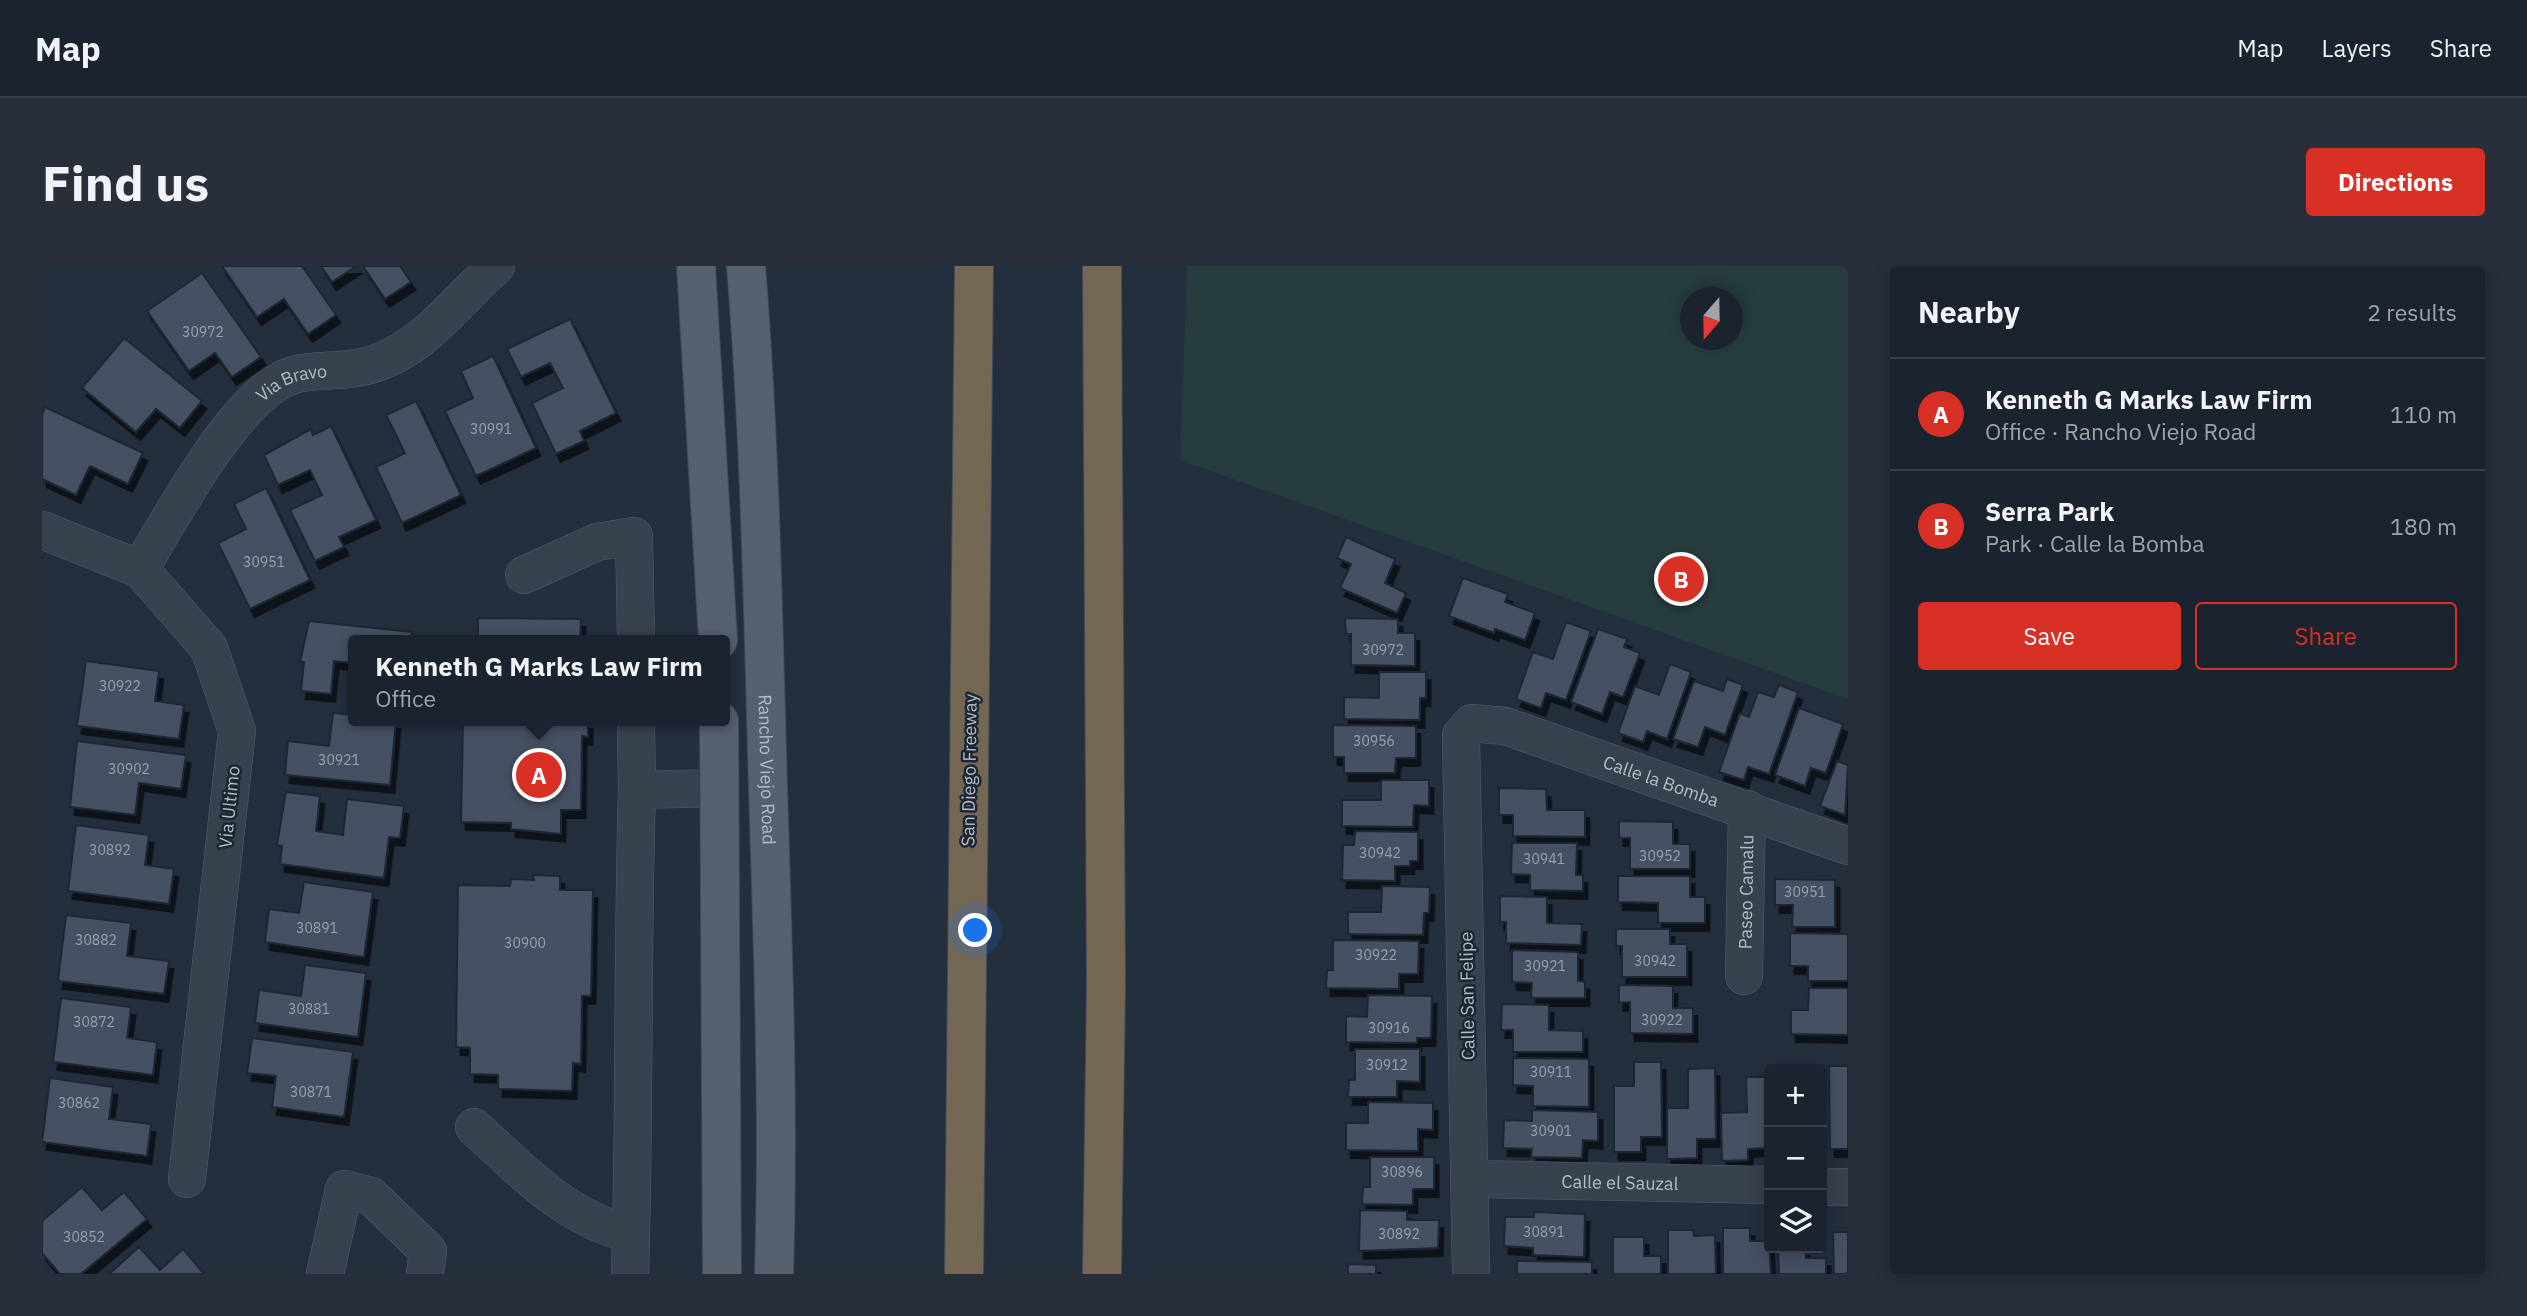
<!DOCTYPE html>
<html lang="en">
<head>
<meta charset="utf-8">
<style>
	:root { --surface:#1b232e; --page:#282f3a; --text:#f1f3f6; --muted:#a0a4aa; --line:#39404a; --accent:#d93025 }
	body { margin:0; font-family:"IBM Plex Sans",sans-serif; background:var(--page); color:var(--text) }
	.controls { position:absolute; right:21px; bottom:21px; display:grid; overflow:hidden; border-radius:7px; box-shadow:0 4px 18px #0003 }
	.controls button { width:63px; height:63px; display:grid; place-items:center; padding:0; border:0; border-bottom:2px solid var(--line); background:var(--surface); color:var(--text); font:35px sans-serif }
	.compass { position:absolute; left:1638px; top:21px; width:63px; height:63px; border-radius:50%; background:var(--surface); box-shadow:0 4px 18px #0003; rotate:200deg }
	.you { position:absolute; left:934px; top:665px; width:24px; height:24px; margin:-18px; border:5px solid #fff; border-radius:50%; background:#1a73e8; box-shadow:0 0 0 10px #1a73e833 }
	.badge { display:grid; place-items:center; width:46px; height:46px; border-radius:50%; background:var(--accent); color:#fff; font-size:23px; font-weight:700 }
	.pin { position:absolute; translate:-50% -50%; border:4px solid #fff; box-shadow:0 2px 7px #0006 }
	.popup { position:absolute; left:306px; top:369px; width:382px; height:91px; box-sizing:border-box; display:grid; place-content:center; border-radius:7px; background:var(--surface); filter:drop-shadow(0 2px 5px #0005); font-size:23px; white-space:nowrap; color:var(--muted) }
	.popup b { font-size:26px; color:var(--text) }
	.popup::after { content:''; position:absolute; left:50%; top:100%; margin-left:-14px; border:14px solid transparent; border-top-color:var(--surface) }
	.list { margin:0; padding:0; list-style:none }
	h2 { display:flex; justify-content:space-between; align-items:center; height:91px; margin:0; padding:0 28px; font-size:30px }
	h2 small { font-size:23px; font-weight:400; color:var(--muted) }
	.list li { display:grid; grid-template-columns:46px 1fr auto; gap:21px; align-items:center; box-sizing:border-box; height:112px; padding:0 28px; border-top:2px solid var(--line) }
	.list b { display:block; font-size:26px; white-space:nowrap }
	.list p { margin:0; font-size:23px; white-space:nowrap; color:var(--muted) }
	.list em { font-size:23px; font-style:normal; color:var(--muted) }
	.actions { display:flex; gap:14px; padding:21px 28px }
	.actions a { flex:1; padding:16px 0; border:2px solid var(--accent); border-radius:7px; text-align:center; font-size:24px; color:var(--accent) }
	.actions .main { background:var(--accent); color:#fff }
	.icon { flex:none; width:38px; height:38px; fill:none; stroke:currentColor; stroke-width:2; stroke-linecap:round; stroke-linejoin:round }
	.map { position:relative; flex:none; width:1806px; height:1008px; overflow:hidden; border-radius:7px }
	header { display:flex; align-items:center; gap:42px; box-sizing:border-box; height:98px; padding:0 35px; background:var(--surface); border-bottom:2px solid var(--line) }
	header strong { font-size:33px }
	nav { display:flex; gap:38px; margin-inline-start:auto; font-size:24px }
	.intro { display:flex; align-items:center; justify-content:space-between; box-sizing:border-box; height:168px; padding:0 42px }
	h1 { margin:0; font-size:49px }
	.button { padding:18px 32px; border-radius:7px; background:var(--accent); color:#fff; font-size:24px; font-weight:700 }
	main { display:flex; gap:42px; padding:0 42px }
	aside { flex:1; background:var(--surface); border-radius:7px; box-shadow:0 4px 18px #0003 }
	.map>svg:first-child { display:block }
</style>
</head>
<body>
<header>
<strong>Map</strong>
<nav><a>Map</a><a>Layers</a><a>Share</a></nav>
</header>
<div class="intro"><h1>Find us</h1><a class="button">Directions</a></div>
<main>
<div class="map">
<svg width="1806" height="1008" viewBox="0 0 1806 1008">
	<defs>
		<filter id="shadow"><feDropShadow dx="4.5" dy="8" stdDeviation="0" flood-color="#0009"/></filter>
	</defs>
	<rect width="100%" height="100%" fill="#242f3e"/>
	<path fill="#263c3f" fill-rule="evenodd" d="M1145,0h661v433l-668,-239zM1648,32h42v42h-42z"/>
	<g fill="#455162" stroke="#1f2835" stroke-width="2" filter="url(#shadow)">
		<path d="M180,0h80l34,49 -28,19 -24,-35 -27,18z"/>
		<path d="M279,0h35l-24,16z"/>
		<path d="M321,0h37l11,16 -26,17z"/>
		<path d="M160,7l59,84 -29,20 -17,-24 -26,18 -42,-60z"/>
		<path d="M528,53l46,94 -36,18 4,10 -28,13 -24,-51 31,-15 -13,-25 -29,14 -14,-28z"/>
		<path d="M82,72l78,63 -22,27 -24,-19 -20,23 -54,-44z"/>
		<path d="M451,90l43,92 -60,28 -31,-65 28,-13 -12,-27z"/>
		<path d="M374,135l45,94 -59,28 -26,-56 29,-14 -19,-38z"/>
		<path d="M3,141l98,46 -15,31 -38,-18 -14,29 -34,-16v-64z"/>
		<path d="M289,160l45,94 -37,17 5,10 -29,14 -25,-51 32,-15 -12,-25 -32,15 -14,-30 47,-26 2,6z"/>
		<path d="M224,222l44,92 -60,29 -32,-66 28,-14 -12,-25z"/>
		<path d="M1304,271l49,22 -10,24 21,10 -9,20 -57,-25 11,-24 -14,-6z"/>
		<path d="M1421,312l45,16 -3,8 30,11 -10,27 -30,-11 -1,4 -45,-17z"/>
		<path d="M436,352l103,1 -1,21h-102z"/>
		<path d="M1303,352l53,1v14h17v33l-64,-1v-31h-5z"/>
		<path d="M267,355l103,11 -1,8h-57v23l-20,-2 -3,33 -30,-3 3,-29h-4z"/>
		<path d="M1524,356l25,9 -25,69 -20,-7 -5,15 -25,-9 17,-47 20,7z"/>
		<path d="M1556,363l29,10 -3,8 16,6 -17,44 -13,-5 -8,22 -31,-12z"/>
		<path d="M44,395l73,10 -4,30 29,4 -5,34 -102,-13z"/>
		<path d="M1628,398l21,8 -24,67 -20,-8 -4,11 -25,-9 17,-47 24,9z"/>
		<path d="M1337,406h47v26h-6v22l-76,-1v-22l35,1z"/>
		<path d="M1685,413l16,6 -18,50 -20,-8 -7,20 -25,-8 21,-58 29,10z"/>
		<path d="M1737,419l19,7 -29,82 -21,-7 -4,13 -25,-8 21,-59 9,4 9,-25 16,5z"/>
		<path d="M1757,442l44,16 -17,49 -15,-5 -6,18 -30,-11z"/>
		<path d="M291,447l21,2v6h42l-6,64 -105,-10 3,-34 41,5z"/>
		<path d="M421,455h125v16l-6,-1 -1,74h-20v24l-50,-5v-6l-50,-1z"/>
		<path d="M1291,459l83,1v32h-20l-1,15h-51v-16h-11z"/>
		<path d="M35,475l109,14 -5,34 -42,-6 -4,32 -65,-8z"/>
		<path d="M1795,495l11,4 -3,50 -25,-9z"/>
		<path d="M1339,514h48v26l-15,-1 -1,22 -71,-1v-26h39z"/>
		<path d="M1457,522l47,1 1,21h38v27l-72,-1v-21h-14z"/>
		<path d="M244,526l34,4 -4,35 27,4 4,-36 57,7 -4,32 -11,-1 -5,41 -104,-14 2,-18 -5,-1z"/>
		<path d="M1577,555l54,1v22h17v25h-60v-31h-11z"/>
		<path d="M34,559l73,10 -4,30 29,4 -5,35 -101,-13z"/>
		<path d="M1313,565l63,1v29h-8v5h-15v15l-53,-1 1,-35h11z"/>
		<path d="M1470,577h65l-1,32h7v16l-53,-1v-15l-19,-1z"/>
		<path d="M491,609l27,1v14h33l-2,106h-9l-1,68 -8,-1 -1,28 -74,-2v-14l-28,-1v-26l-14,-1 2,-162 52,1 1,-7 23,1z"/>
		<path d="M1576,610h72v21h15v26h-47v-20l-40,-1z"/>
		<path d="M1733,613l60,1v47h-43l1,-22h-18z"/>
		<path d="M262,616l69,10 -9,65 -99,-15 4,-33 30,4z"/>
		<path d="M1340,620l48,1 -1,26h-5l-1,22 -75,-1v-22h33z"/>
		<path d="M1458,630l47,1v26l35,1 -1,21 -75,-2v-21h-6z"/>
		<path d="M24,649l65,8 -4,33 42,5 -5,33 -106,-13z"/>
		<path d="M1574,663h54v15h17v33h-65v-31h-6z"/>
		<path d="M1748,667l58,1v47h-40v-15h-18z"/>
		<path d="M1291,674l86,1 -1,33h-19v15l-73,-1 1,-18h6z"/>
		<path d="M1470,684l66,2v29l7,1v16h-54l1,-15 -20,-1z"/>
		<path d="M263,699l61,8 -8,64 -103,-14 4,-33 42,6z"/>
		<path d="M1577,719l54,1v22h20v26l-63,-1v-31l-11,1z"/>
		<path d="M1767,722h39v47l-57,-1v-24h17z"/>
		<path d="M1326,729l64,1 -1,42h-14v5l-71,-1v-26l21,1z"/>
		<path d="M19,732l70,9 -4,31 30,4 -4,33 -100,-13z"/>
		<path d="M1460,738l47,1v25l34,1v21h-70v-22h-12z"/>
		<path d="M210,772l101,14 -9,65 -72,-10 4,-31 -29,-3z"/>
		<path d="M1313,783h65v33l-23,-1v16h-49l1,-17h6z"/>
		<path d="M1471,792l76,1v48l-56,-1v-20l-20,-1z"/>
		<path d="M1592,796h27l1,75h-21v15h-27v-66h20z"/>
		<path d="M1787,800h19v83h-18z"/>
		<path d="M1673,802l1,71h-19v19l-30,1v-51h21v-39z"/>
		<path d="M1704,811h23v71l-21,1v11l-26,1 -1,-48 26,-1z"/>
		<path d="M8,812l63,9 -4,32 42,5 -4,32 -105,-14z"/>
		<path d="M1326,836l65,1v27l-15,-1v22l-72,-1v-27h22z"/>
		<path d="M1490,844l66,2v29l-15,-1 -1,18 -51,-1 1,-8 -29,-1 1,-28 28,1z"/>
		<path d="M1328,891h64v32h-21v16l-51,-1 1,-17h7z"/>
		<path d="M40,921l20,23 22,-18 23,27 -66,55h-21l-18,-21v-32z"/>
		<path d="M1318,944l47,1v9h32l-1,28 -79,3z"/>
		<path d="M1492,946l51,2 -1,43 -51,-2v-7l-29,-2 1,-29h29z"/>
		<path d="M1681,962h27v13h19l2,33h-48z"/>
		<path d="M1626,964h25l1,6 21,-1 1,39h-48z"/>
		<path d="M1791,966h15v42h-14z"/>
		<path d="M1571,971h31v19h17v18h-48z"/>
		<path d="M97,981l21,23 23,-21 21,25h-95z"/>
		<path d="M1736,982h27l1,10h20v16h-47z"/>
		<path d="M1475,995l75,1v12h-75z"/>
		<path d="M1306,998l28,1v9h-28z"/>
	</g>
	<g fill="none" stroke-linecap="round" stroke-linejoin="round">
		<g stroke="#565f6c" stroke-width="38">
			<g id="minor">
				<path d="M0,264l98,39 69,79 28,83 -50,448"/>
				<path id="s1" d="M98,303c32,-53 84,-151 135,-185 28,-19 57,-10 87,-17 59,-13 92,-64 134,-101"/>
				<path d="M482,309l73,-33 37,-6 2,104"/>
				<path d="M594,455l1,69"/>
				<path id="s2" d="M1702,710l3,-167"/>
				<path d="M432,861c47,43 92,92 157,107"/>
				<path id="s3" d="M1429,913l298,6"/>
				<path d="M1780,921h26"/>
				<path d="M283,1008l19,-85 27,7 57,55 -3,23"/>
				<path d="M588,1008c5,-161 2,-323 7,-484l83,-2"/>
				<path id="s4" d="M1429,1008l-10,-539 11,-12 33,3 343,120"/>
			</g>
		</g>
		<g stroke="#414a57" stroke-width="40">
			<g id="major">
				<path d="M654,0l22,374"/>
				<path id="s5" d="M704,0c14,174 17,348 22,522 5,162 11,324 6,486"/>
				<path d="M677,455l3,553"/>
			</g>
		</g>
		<g stroke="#434c59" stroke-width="40">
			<g id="highway">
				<path d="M922,1008l10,-1008"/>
				<path d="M1060,1008l4,-290 -4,-718"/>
			</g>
		</g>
		<use href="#minor" stroke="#38414e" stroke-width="37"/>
		<use href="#major" stroke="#56606e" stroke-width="38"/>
		<use href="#highway" stroke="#746855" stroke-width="38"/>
	</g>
	<g text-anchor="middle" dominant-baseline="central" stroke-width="5" stroke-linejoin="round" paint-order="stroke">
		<g font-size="14" fill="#98a1af">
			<text x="161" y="66">30972</text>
			<text x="449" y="163">30991</text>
			<text x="222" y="296">30951</text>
			<text x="1341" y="384">30972</text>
			<text x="78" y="420">30922</text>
			<text x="1332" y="475">30956</text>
			<text x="297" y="494">30921</text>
			<text x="87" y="503">30902</text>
			<text x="68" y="584">30892</text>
			<text x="1338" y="587">30942</text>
			<text x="1618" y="590">30952</text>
			<text x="1502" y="593">30941</text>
			<text x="1763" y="626">30951</text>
			<text x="275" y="662">30891</text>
			<text x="54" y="674">30882</text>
			<text x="483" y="677">30900</text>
			<text x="1334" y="689">30922</text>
			<text x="1613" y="695">30942</text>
			<text x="1503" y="700">30921</text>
			<text x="267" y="743">30881</text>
			<text x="1620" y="754">30922</text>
			<text x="52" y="756">30872</text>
			<text x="1347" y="762">30916</text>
			<text x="1345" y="799">30912</text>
			<text x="1509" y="806">30911</text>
			<text x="269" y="826">30871</text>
			<text x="37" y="837">30862</text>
			<text x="1509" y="865">30901</text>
			<text x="1360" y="906">30896</text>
			<text x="1502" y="966">30891</text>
			<text x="1357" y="968">30892</text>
			<text x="42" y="971">30852</text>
		</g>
		<g font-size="18" fill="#b4bcc9" stroke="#1d2633">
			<text stroke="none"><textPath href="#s1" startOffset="247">Via Bravo</textPath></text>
			<text stroke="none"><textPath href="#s5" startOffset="504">Rancho Viejo Road</textPath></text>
			<text transform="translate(927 504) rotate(-89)">San Diego Freeway</text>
			<text stroke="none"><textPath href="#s4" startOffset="754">Calle la Bomba</textPath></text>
			<text transform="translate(187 541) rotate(-84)">Via Ultimo</text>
			<text stroke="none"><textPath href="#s2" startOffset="84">Paseo Camalu</textPath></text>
			<text transform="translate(1425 730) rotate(-91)">Calle San Felipe</text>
			<text stroke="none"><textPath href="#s3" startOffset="149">Calle el Sauzal</textPath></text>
		</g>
	</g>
</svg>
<div class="controls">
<button>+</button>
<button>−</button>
<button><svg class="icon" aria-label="layers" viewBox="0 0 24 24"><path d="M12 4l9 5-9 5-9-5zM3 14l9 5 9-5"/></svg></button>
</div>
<svg class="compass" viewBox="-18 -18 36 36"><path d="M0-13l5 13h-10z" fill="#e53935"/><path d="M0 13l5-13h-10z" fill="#a0a4aa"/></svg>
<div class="you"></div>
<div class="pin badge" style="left:497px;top:509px">A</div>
<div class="popup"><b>Kenneth G Marks Law Firm</b>Office</div>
<div class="pin badge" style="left:1639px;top:313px">B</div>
</div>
<aside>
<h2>Nearby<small>2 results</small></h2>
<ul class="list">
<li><span class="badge">A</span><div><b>Kenneth G Marks Law Firm</b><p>Office · Rancho Viejo Road</p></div><em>110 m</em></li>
<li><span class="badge">B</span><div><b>Serra Park</b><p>Park · Calle la Bomba</p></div><em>180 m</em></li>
</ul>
<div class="actions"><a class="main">Save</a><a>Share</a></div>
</aside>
</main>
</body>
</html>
